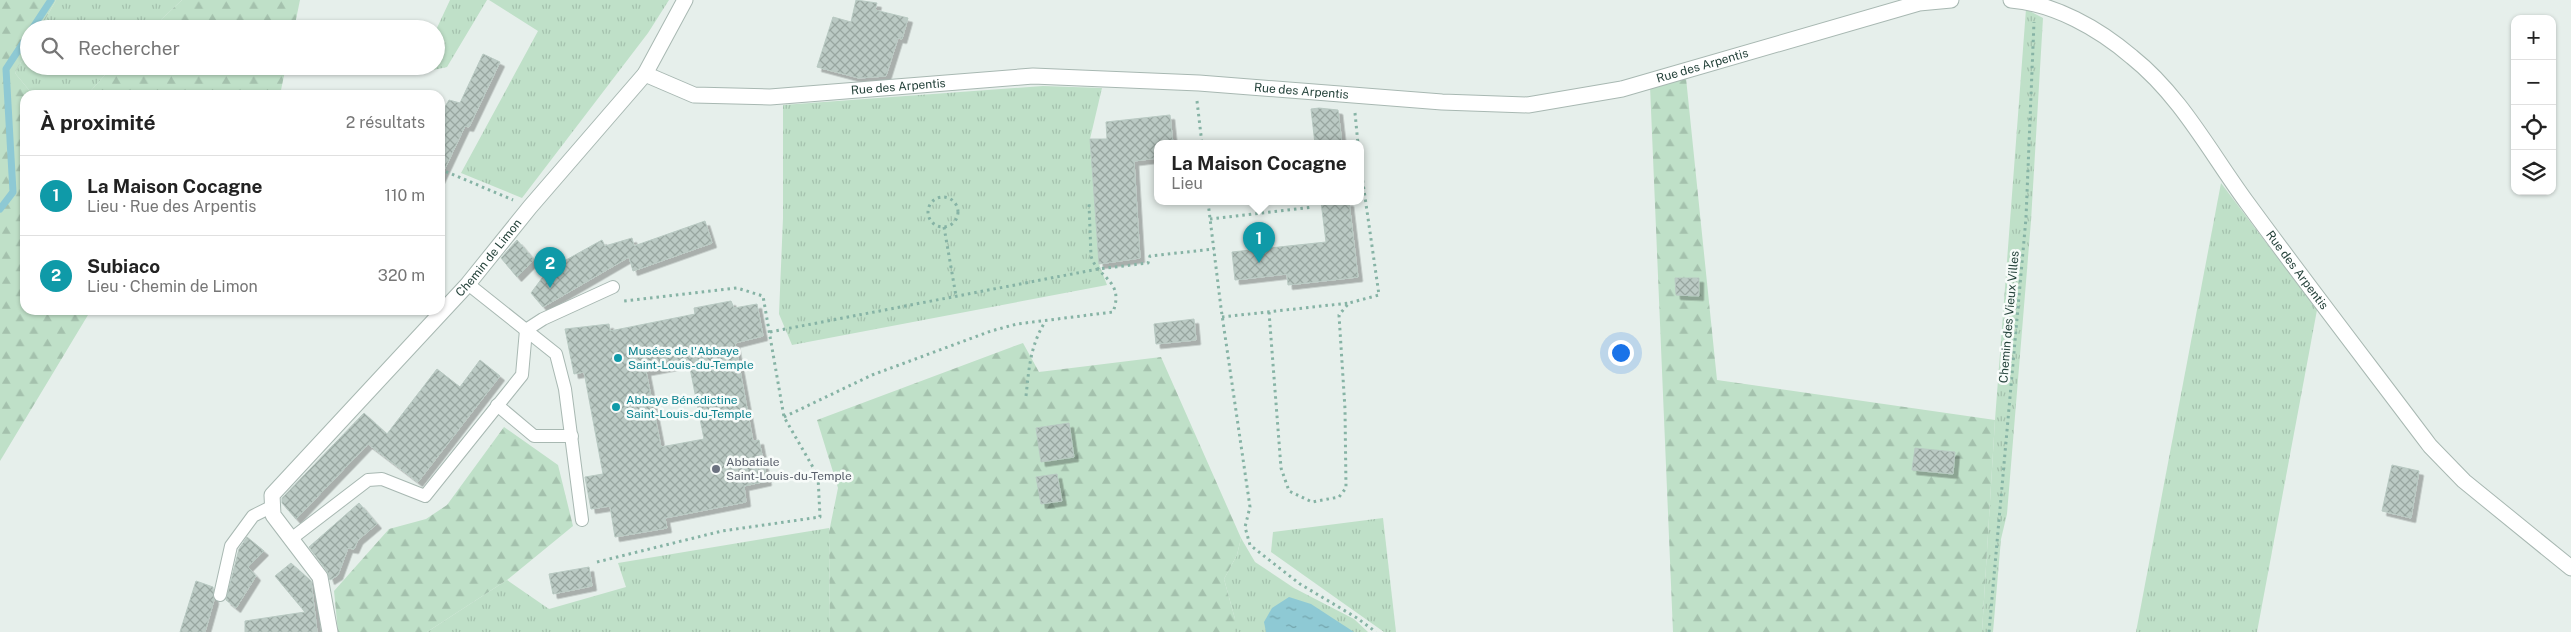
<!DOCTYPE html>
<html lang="fr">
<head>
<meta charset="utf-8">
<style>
	:root { --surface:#fff; --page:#f6f6f6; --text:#222; --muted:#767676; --line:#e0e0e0; --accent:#b45309 }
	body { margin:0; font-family:"Public Sans",sans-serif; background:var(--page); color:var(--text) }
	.controls { position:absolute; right:15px; top:15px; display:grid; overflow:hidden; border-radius:10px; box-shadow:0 1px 4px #0004 }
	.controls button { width:45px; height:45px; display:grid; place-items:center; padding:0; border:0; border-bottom:1px solid var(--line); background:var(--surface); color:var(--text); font:25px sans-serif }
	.you { position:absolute; left:1620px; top:352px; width:18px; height:18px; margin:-12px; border:4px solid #fff; border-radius:50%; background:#1a73e8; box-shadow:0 0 0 8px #1a73e833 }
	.badge { display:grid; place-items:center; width:32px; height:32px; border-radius:50%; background:var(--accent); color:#fff; font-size:16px; font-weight:700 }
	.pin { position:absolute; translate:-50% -41px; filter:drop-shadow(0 1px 2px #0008) }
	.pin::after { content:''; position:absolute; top:26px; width:18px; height:15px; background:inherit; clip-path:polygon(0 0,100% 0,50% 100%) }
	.popup { position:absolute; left:1154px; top:140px; width:210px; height:65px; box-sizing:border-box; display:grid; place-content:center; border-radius:10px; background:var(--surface); filter:drop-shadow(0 1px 4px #0005); font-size:16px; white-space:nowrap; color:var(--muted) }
	.popup b { font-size:19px; color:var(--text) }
	.popup::after { content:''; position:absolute; left:50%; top:100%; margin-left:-10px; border:10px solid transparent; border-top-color:var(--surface) }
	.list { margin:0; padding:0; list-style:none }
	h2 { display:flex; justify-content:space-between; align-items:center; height:65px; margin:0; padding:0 20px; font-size:21px }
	h2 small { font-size:16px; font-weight:400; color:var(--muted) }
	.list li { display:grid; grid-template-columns:32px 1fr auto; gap:15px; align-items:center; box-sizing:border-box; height:80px; padding:0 20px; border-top:1px solid var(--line) }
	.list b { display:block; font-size:19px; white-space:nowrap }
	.list p { margin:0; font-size:16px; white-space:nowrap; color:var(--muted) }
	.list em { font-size:16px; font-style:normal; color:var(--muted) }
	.icon { flex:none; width:28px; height:28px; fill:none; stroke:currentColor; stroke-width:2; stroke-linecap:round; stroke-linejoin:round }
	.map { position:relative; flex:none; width:2571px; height:632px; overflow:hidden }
	.search { position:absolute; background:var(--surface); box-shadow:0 1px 4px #0004; left:20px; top:20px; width:425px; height:55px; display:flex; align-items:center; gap:12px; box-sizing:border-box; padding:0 18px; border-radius:28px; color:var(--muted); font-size:19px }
	.panel { position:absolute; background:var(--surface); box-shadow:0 1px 4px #0004; left:20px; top:90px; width:425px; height:225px; border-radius:15px }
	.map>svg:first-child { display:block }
</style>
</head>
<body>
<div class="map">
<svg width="2571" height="632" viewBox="0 0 2571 632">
	<defs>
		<pattern id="grass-tufts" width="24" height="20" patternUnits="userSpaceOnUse" patternTransform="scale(1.25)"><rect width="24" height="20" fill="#bfe0c8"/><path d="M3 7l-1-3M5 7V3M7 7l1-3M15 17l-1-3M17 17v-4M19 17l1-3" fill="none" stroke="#a4c1ad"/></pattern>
		<pattern id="forest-firs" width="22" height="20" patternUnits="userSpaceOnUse" patternTransform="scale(1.25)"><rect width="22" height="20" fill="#bfe0c8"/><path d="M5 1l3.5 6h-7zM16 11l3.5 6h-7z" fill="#a4c1ad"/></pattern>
		<pattern id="water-ripples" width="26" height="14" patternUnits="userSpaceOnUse" patternTransform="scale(1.25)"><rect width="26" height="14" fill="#8ec9d4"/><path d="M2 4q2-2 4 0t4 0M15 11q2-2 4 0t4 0" fill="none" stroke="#74a5ad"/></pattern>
		<pattern id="building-cross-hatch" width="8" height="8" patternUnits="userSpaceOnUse" patternTransform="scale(1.25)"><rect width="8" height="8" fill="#bbcac4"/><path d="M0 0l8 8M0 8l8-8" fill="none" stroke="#98a6a0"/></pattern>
		<filter id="shadow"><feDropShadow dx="4.5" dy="4.5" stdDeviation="0" flood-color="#0004"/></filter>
	</defs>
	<rect width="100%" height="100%" fill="#e6efeb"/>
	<g fill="url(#grass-tufts)">
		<path d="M56,0h126l-31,29h-111z"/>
		<path d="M450,0h37l-40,67 -32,7 4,-8h17v-36z"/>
		<path d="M489,0h180l-21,33 -126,165 -61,-25 77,-142z"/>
		<path d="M2026,9l17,9 -12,203 -24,293 -6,25 -8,93h-11l13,-212z"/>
		<path d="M29,48v18h84l-26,29h-54l-18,-22z"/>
		<path d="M1043,86l59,2 -12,51 9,125 8,21 -315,60 -13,-31 4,-96v-113z"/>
		<path d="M2221,183l96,127 -60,322h-121z"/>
		<path d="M1383,518l13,114h-12l-113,-80 2,-20z"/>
		<path d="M829,528l1,104h-403l80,-52 42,29 77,-22 -8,-24z"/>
		<path d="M1241,538l14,24 39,26 60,31 14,13h-133v-13l-11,-40 13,-24z"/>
	</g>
	<g fill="url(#forest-firs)">
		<path d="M0,0h56l-16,29h-11v19l-14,25 18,22h-8v215h66l-91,151z"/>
		<path d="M182,0h118l-6,29h-143z"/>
		<path d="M113,66h173l-6,29h-193z"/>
		<path d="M1686,78l31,302 278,40 -13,212h-309l-23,-546z"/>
		<path d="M1023,343l16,29 122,-15 80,181 -4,17 -13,24 11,40v13h-405l-1,-100 9,-44 -21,-68z"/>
		<path d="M504,427l54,38 15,61 -66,54 -80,52h-89l-4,-41 55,-62 37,-10 21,-14z"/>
	</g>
	<path fill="url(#water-ripples)" d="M1289,597l22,7 43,28h-88l-2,-10 8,-14z"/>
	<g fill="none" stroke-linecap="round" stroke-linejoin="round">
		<g stroke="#8ec9d4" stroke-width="7">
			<path d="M32,29l19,-29"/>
			<path d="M0,209l13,-17 -7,-123 23,-35"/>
		</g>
	</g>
	<g fill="url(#building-cross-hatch)" stroke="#b8c9c2" fill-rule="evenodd" filter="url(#shadow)">
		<path d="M856,0l21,3 -2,7 33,8 -6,21 -4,-1 -12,38 -27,2 -42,-11 16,-50 18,5z"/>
		<path d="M483,54l17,8 -31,65 -4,-1 -25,53v-64l9,-15 11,3z"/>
		<path d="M1319,108l19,2 4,34h-27l-4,-35z"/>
		<path d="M1170,115l3,29h-15v14l-24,3 6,97 -41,6 -9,-125h17l-1,-17z"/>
		<path d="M1321,202h28l9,75 -70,8 -1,-11 -52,6 -3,-28 94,-10z"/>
		<path d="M705,221l7,22 -79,28 -4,-14 -86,50 -12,-14 17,-23 54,-30 3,6 27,-8 2,8z"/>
		<path d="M517,240l17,20 -17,17 -16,-19z"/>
		<path d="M1675,278h24v18l-23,-1z"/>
		<path d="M731,301l3,7 23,-4 6,32 -28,7 18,98 6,-1 8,41 -23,5 2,16 -81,16 2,10 -52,9 -5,-31 -19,3 -6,-32 18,-3 -19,-102 -10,2 -9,-45 44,-5 1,7 85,-17 -1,-6zM689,363l15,76 -43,8 -15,-76z"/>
		<path d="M1194,319l2,21 -40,4 -2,-20z"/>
		<path d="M480,360l20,16 -82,106 -50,-38 -72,75 -14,-16v-5l82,-85 23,21 50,-65 23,18z"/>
		<path d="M1069,423l5,34 -33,5 -5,-34z"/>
		<path d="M1915,448l40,4 -2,22 -41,-4z"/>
		<path d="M2392,465l27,6 -8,47 -29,-7z"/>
		<path d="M1057,474l5,27 -21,3 -5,-27z"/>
		<path d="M359,503l18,21 -19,16 -4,9 -6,-1 -10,27 -8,5 -3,-9 -18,-24z"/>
		<path d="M247,537l17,14 -16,16 8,9 -20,32 -10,-8 13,-51z"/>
		<path d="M291,563l20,18 6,51h-72v-11l60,-9 -30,-36z"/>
		<path d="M589,567l3,19 -39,8 -4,-20z"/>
		<path d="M196,581l17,6 1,13 -9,32h-25z"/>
	</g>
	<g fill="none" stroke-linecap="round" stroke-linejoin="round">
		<g stroke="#a8b8b2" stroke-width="14">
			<g id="service">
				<path d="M468,284l88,70 9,35 17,131"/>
				<path d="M497,405l37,31h38"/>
				<path d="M291,539l77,-59 14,-1 43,17 97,-121 4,-45 17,-11 70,-32"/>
				<path d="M220,595l11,-49 22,-30 20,-10"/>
			</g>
		</g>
		<g stroke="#a8b8b2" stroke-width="17">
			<g id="minor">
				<path id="s1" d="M2011,0c44,4 87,28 121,57 49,39 79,97 116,147 60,82 121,161 182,242l34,35 107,87"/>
				<path id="s2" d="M645,74l49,21 76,2 263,-21 166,7 243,19 86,3 94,-16 297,-86 32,-3"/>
				<path id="s3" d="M330,632l-10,-55 -47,-62 -1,-20 196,-211 62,-77 115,-133 40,-74"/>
			</g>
		</g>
		<g stroke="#86b3a5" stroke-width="3" stroke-dasharray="2.5 4" stroke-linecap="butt">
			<path d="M1197,101l5,43"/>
			<path d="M1355,113l3,31"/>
			<path d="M440,169l73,31"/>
			<circle cx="943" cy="212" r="15"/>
			<path d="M1208,202l13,106 29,199 -5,20 5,18 50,39 57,34 19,14"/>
			<path d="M1210,219l103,-12"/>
			<path d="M944,227l12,69"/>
			<path d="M1269,312l12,156 8,23 23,11 27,-5 7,-9 -1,-79 -6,-94 10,-12 30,-8 -19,-133"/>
			<path d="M1222,317l127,-14"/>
			<path d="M770,332l328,-63 50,-6 2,-7 64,-7"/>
			<path d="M1026,396c3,-27 4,-50 19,-74"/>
			<path d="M784,417l88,-42 119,-44 26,-7 96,-12c12,-32 -16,-34 -22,-56l-2,-53"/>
			<path d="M597,562l125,-31 98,-14 -2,-41 -34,-59 -21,-121 -26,-8 -113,13"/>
			<path d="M1989,632l37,-414 8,-196"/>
		</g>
		<use href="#service" stroke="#fff" stroke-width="12"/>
		<use href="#minor" stroke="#fff" stroke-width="15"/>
	</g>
	<g fill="#0f9aa8" stroke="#f7fbf9" stroke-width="2">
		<circle cx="618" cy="358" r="5"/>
		<circle cx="616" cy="407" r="5"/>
	</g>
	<circle fill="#6b7280" stroke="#f7fbf9" stroke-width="2" cx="716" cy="469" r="5"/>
	<g text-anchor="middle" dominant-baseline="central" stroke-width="5" stroke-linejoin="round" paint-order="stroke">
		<g font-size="12" fill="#24423a" stroke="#f7fbf9">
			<text stroke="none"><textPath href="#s2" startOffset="1068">Rue des Arpentis</textPath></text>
			<text stroke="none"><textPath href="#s2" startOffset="258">Rue des Arpentis</textPath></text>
			<text stroke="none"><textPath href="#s2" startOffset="662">Rue des Arpentis</textPath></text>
			<text stroke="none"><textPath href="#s3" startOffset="475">Chemin de Limon</textPath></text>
			<text stroke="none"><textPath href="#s1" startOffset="406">Rue des Arpentis</textPath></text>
			<text transform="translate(2009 317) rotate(-85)">Chemin des Vieux Villes</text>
		</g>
		<g font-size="12" fill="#0d838f" stroke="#f7fbf9" text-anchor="start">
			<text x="628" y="351">Musées de l'Abbaye<tspan x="628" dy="14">Saint-Louis-du-Temple</tspan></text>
			<text x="626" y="400">Abbaye Bénédictine<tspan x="626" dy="14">Saint-Louis-du-Temple</tspan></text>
		</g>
		<g font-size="12" fill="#5b616d" stroke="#f7fbf9" text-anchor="start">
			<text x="726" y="462">Abbatiale<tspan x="726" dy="14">Saint-Louis-du-Temple</tspan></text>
		</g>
	</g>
</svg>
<div class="controls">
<button>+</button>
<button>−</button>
<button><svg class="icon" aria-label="locate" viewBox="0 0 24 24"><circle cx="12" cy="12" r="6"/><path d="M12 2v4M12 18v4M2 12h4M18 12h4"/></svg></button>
<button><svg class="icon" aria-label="layers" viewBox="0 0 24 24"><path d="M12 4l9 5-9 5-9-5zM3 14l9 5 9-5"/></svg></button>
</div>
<div class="you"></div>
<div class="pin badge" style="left:1259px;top:263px;background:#0f9aa8">1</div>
<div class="popup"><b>La Maison Cocagne</b>Lieu</div>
<div class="pin badge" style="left:550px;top:288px;background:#0f9aa8">2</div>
<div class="search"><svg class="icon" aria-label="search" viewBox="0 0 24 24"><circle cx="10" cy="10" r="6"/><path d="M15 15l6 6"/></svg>Rechercher</div>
<section class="panel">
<h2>À proximité<small>2 résultats</small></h2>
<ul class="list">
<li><span class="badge" style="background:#0f9aa8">1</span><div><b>La Maison Cocagne</b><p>Lieu · Rue des Arpentis</p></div><em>110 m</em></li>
<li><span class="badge" style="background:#0f9aa8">2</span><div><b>Subiaco</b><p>Lieu · Chemin de Limon</p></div><em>320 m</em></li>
</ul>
</section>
</div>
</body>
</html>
